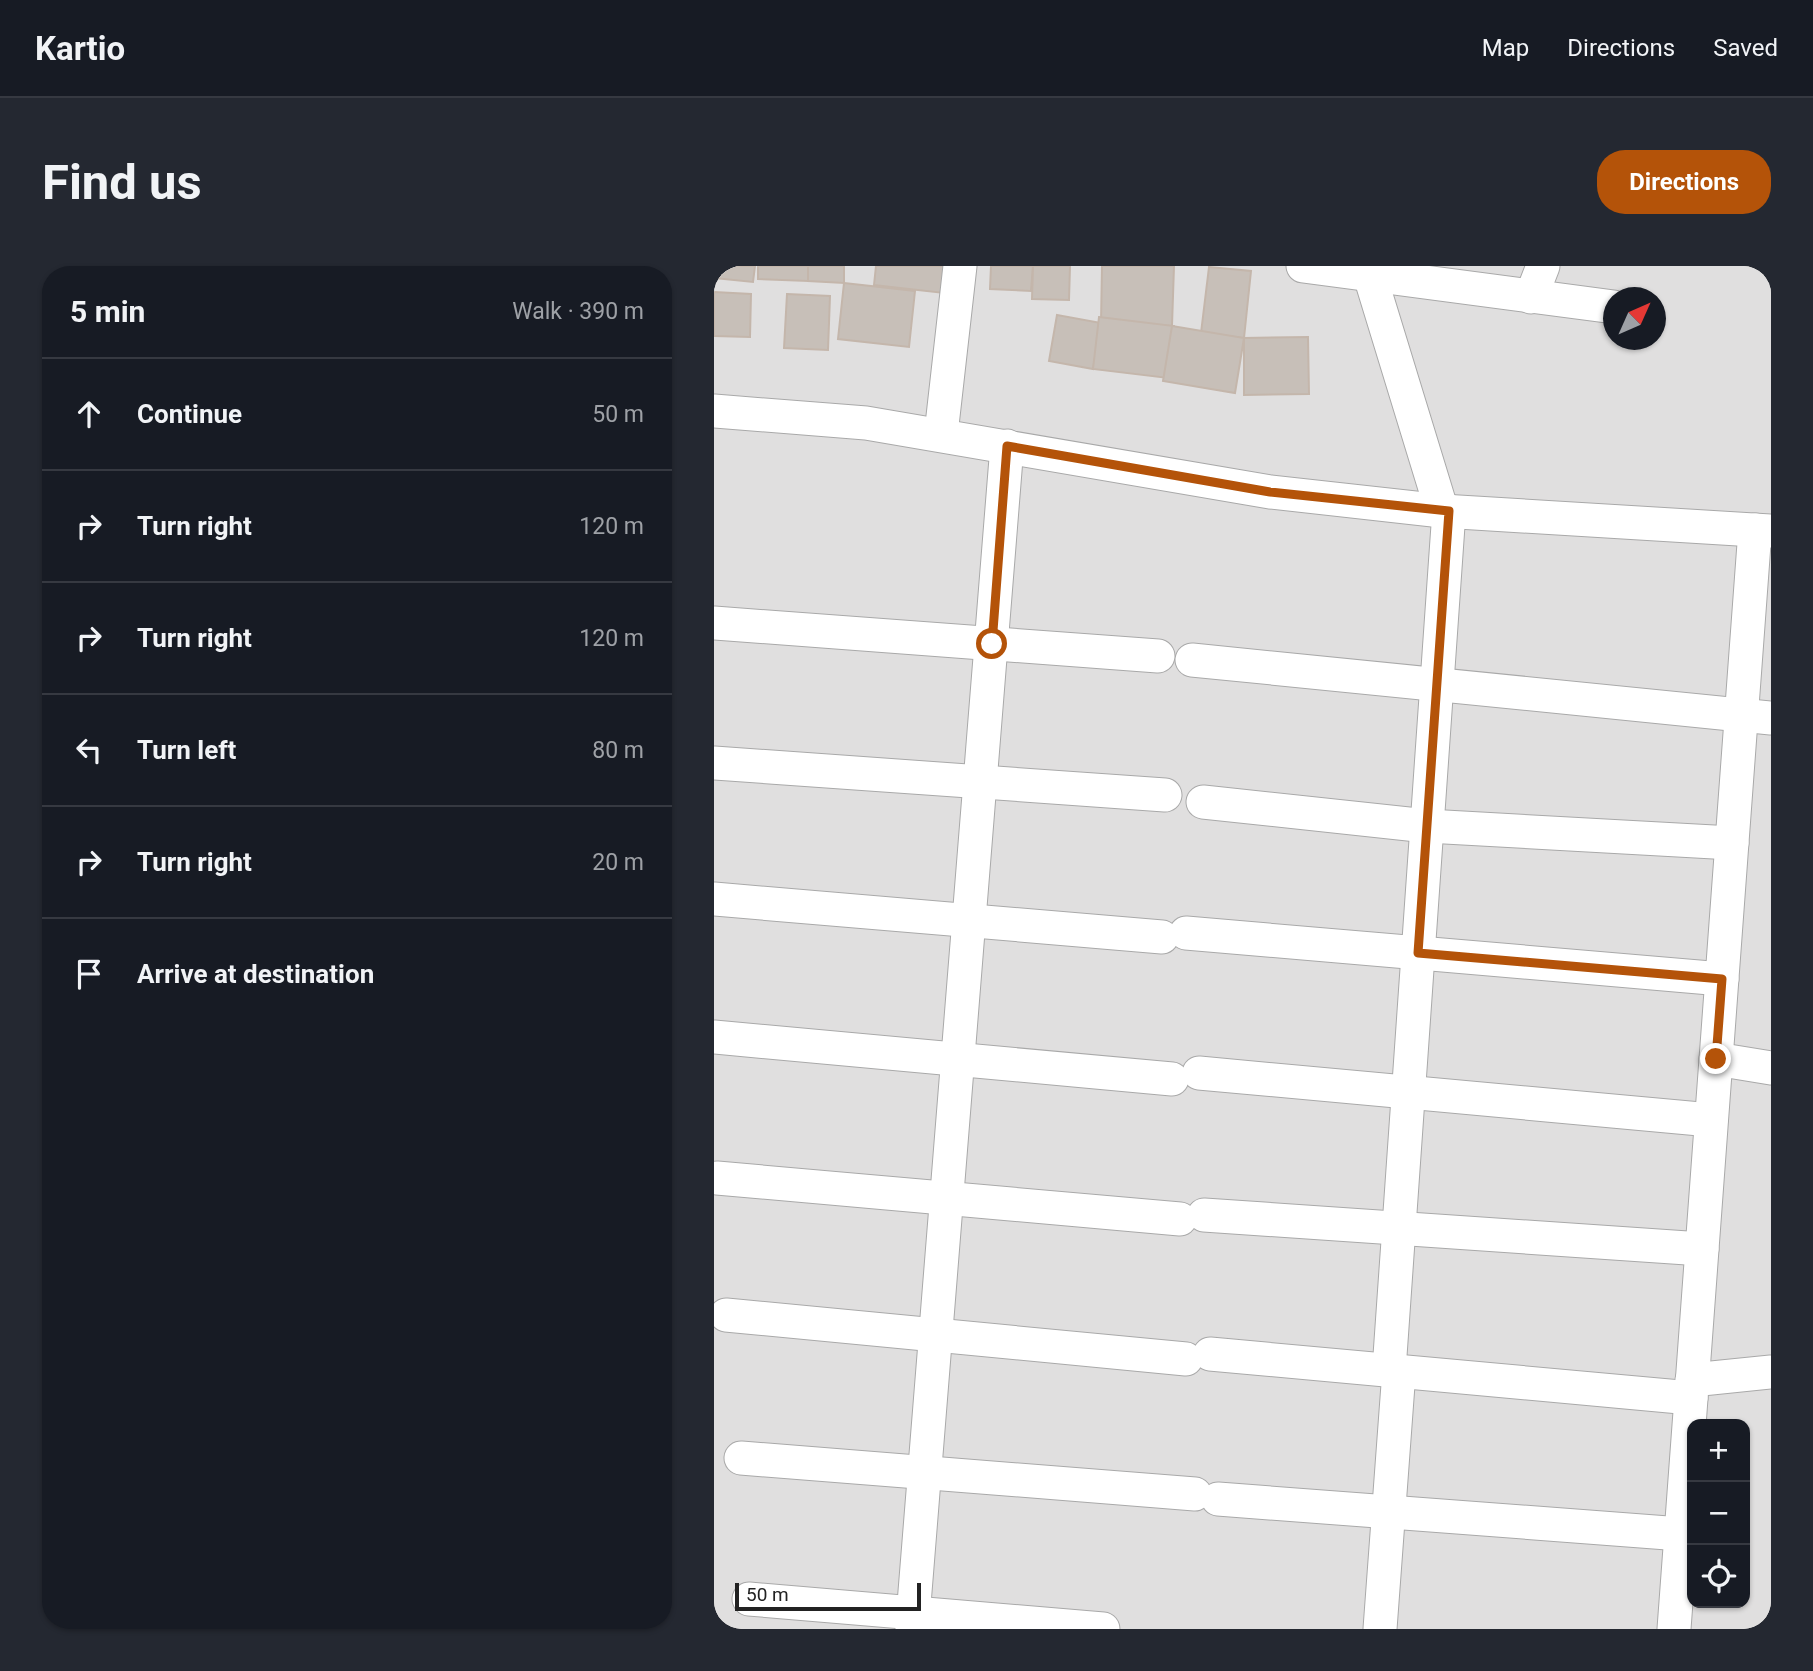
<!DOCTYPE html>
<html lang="en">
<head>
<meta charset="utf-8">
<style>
	:root { --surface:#171b24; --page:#242831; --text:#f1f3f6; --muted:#9ea1a6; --line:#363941; --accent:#b45309 }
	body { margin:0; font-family:Roboto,sans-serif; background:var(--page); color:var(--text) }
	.controls { position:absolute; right:21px; bottom:21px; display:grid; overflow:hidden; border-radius:14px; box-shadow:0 2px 5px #0004 }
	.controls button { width:63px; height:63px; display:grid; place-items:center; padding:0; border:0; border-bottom:2px solid var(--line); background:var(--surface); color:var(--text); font:35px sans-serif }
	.compass { position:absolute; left:889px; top:21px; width:63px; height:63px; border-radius:50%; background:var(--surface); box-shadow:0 2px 5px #0004; rotate:45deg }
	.scale { position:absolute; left:21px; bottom:18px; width:186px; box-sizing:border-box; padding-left:7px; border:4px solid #222; border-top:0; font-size:19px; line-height:24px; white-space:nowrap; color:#222; -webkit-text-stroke:5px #fff; paint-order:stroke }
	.stop { position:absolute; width:21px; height:21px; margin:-16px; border:5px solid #b45309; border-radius:50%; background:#fff }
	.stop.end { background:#b45309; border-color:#fff; box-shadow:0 2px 7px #0008 }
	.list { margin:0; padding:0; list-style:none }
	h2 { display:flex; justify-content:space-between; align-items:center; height:91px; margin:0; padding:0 28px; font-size:30px }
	h2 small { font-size:23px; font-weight:400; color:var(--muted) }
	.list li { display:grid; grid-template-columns:46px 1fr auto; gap:21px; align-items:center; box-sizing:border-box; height:112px; padding:0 28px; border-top:2px solid var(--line) }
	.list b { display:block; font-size:26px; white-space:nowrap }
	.list em { font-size:23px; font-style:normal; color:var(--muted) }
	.icon { flex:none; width:38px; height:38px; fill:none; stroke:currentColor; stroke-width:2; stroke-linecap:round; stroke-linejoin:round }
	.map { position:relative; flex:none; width:1057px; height:1363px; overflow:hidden; border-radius:28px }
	header { display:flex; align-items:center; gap:42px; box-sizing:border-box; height:98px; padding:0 35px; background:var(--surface); border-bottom:2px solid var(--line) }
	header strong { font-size:33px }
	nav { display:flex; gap:38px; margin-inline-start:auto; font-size:24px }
	.intro { display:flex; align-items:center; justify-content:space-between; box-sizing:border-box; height:168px; padding:0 42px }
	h1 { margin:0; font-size:49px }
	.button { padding:18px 32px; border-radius:28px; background:var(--accent); color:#fff; font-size:24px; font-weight:700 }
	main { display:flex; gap:42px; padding:0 42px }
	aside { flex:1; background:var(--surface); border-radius:28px; box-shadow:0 2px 5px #0004 }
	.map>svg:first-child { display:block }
</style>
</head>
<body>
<header>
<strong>Kartio</strong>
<nav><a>Map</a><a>Directions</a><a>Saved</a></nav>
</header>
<div class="intro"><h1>Find us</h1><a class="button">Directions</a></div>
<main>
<aside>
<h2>5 min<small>Walk · 390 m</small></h2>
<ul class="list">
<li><svg class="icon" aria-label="ahead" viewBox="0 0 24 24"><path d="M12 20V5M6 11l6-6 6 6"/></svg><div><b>Continue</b></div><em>50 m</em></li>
<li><svg class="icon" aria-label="right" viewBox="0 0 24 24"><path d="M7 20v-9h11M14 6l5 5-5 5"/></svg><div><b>Turn right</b></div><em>120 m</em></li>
<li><svg class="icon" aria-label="right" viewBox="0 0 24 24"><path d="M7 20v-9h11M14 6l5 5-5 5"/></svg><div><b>Turn right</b></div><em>120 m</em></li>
<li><svg class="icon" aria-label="left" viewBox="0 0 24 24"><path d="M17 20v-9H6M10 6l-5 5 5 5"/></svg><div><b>Turn left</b></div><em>80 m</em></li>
<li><svg class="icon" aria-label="right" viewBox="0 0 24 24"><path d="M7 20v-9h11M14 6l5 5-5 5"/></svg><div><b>Turn right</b></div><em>20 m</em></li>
<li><svg class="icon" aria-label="arrive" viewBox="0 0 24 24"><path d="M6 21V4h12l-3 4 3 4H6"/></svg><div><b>Arrive at destination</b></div></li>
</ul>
</aside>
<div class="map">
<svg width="1057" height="1363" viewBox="0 0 1057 1363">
	<rect width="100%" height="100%" fill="#f2efe9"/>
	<path fill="#e0dfdf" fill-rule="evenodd" d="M0,0h1057v1363h-1057zM900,32h42v42h-42zM978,1158h53v179h-53z"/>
	<g fill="#c7bfb8" stroke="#c4b6ab" stroke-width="2">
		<path d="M0,0h41l-2,16 -39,-4z"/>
		<path d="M44,0h50v15l-50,-2z"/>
		<path d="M94,0h36v17l-36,-2z"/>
		<path d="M162,0h71l-3,27 -70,-8z"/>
		<path d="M277,0h42l-2,25 -41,-2z"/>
		<path d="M319,0h37l-1,34 -37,-1z"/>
		<path d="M388,0h72l-2,60 -71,-3z"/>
		<path d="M495,1l42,4 -7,67 -43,-5z"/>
		<path d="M130,17l71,8 -6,56 -71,-8z"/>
		<path d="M0,26l37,2 -1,43 -36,-1z"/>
		<path d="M73,28l43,2 -2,54 -44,-2z"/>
		<path d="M343,49l44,8 -8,46 -44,-8z"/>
		<path d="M385,51l75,9 -6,52 -75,-9z"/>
		<path d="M458,60l72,12 -9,55 -72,-12z"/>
		<path d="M594,71l1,57 -65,1v-57z"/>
	</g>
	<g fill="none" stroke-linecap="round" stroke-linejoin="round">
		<g stroke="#a9a9a9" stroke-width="35">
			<g id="minor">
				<path d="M589,0l311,41"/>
				<path d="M653,0l75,245"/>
				<path d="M817,31l12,-31"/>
				<path d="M0,145l152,12 404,69 172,19 329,20"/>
				<path d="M227,168l19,-168"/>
				<path d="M0,357l444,33"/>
				<path d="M478,394l579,58"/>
				<path d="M0,497l451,32"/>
				<path d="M489,536l224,24 305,17"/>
				<path d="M0,633l448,38"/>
				<path d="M472,667l536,46"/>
				<path d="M0,771l458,42"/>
				<path d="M1002,793l55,9"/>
				<path d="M485,807l512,47"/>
				<path d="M3,912l463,41"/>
				<path d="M490,949l498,34"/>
				<path d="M12,1049l460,44"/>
				<path d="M496,1088l481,44"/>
				<path d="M675,1104l60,-859"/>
				<path d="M978,1114l79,-8"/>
				<path d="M27,1192l454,36"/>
				<path d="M504,1233l463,35"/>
				<path d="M35,1333l354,30"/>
				<path d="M198,1363l95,-1183"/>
				<path d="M666,1363l19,-258"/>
				<path d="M960,1363l81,-1099"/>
			</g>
		</g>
		<use href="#minor" stroke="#fff" stroke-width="33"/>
	</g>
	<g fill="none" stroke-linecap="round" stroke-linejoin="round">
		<path stroke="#b45309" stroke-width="9" d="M278,378l15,-198 263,46 179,19 -31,442 304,26 -6,80"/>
	</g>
</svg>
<div class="controls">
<button>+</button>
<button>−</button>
<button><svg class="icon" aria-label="locate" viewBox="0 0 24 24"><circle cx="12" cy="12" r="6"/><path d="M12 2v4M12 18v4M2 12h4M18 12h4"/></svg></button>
</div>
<svg class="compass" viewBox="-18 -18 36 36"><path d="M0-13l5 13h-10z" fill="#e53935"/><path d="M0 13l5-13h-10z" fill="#9ea1a6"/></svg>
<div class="scale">50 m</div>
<div class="stop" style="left:278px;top:378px"></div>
<div class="stop end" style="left:1002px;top:793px"></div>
</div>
</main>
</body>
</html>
